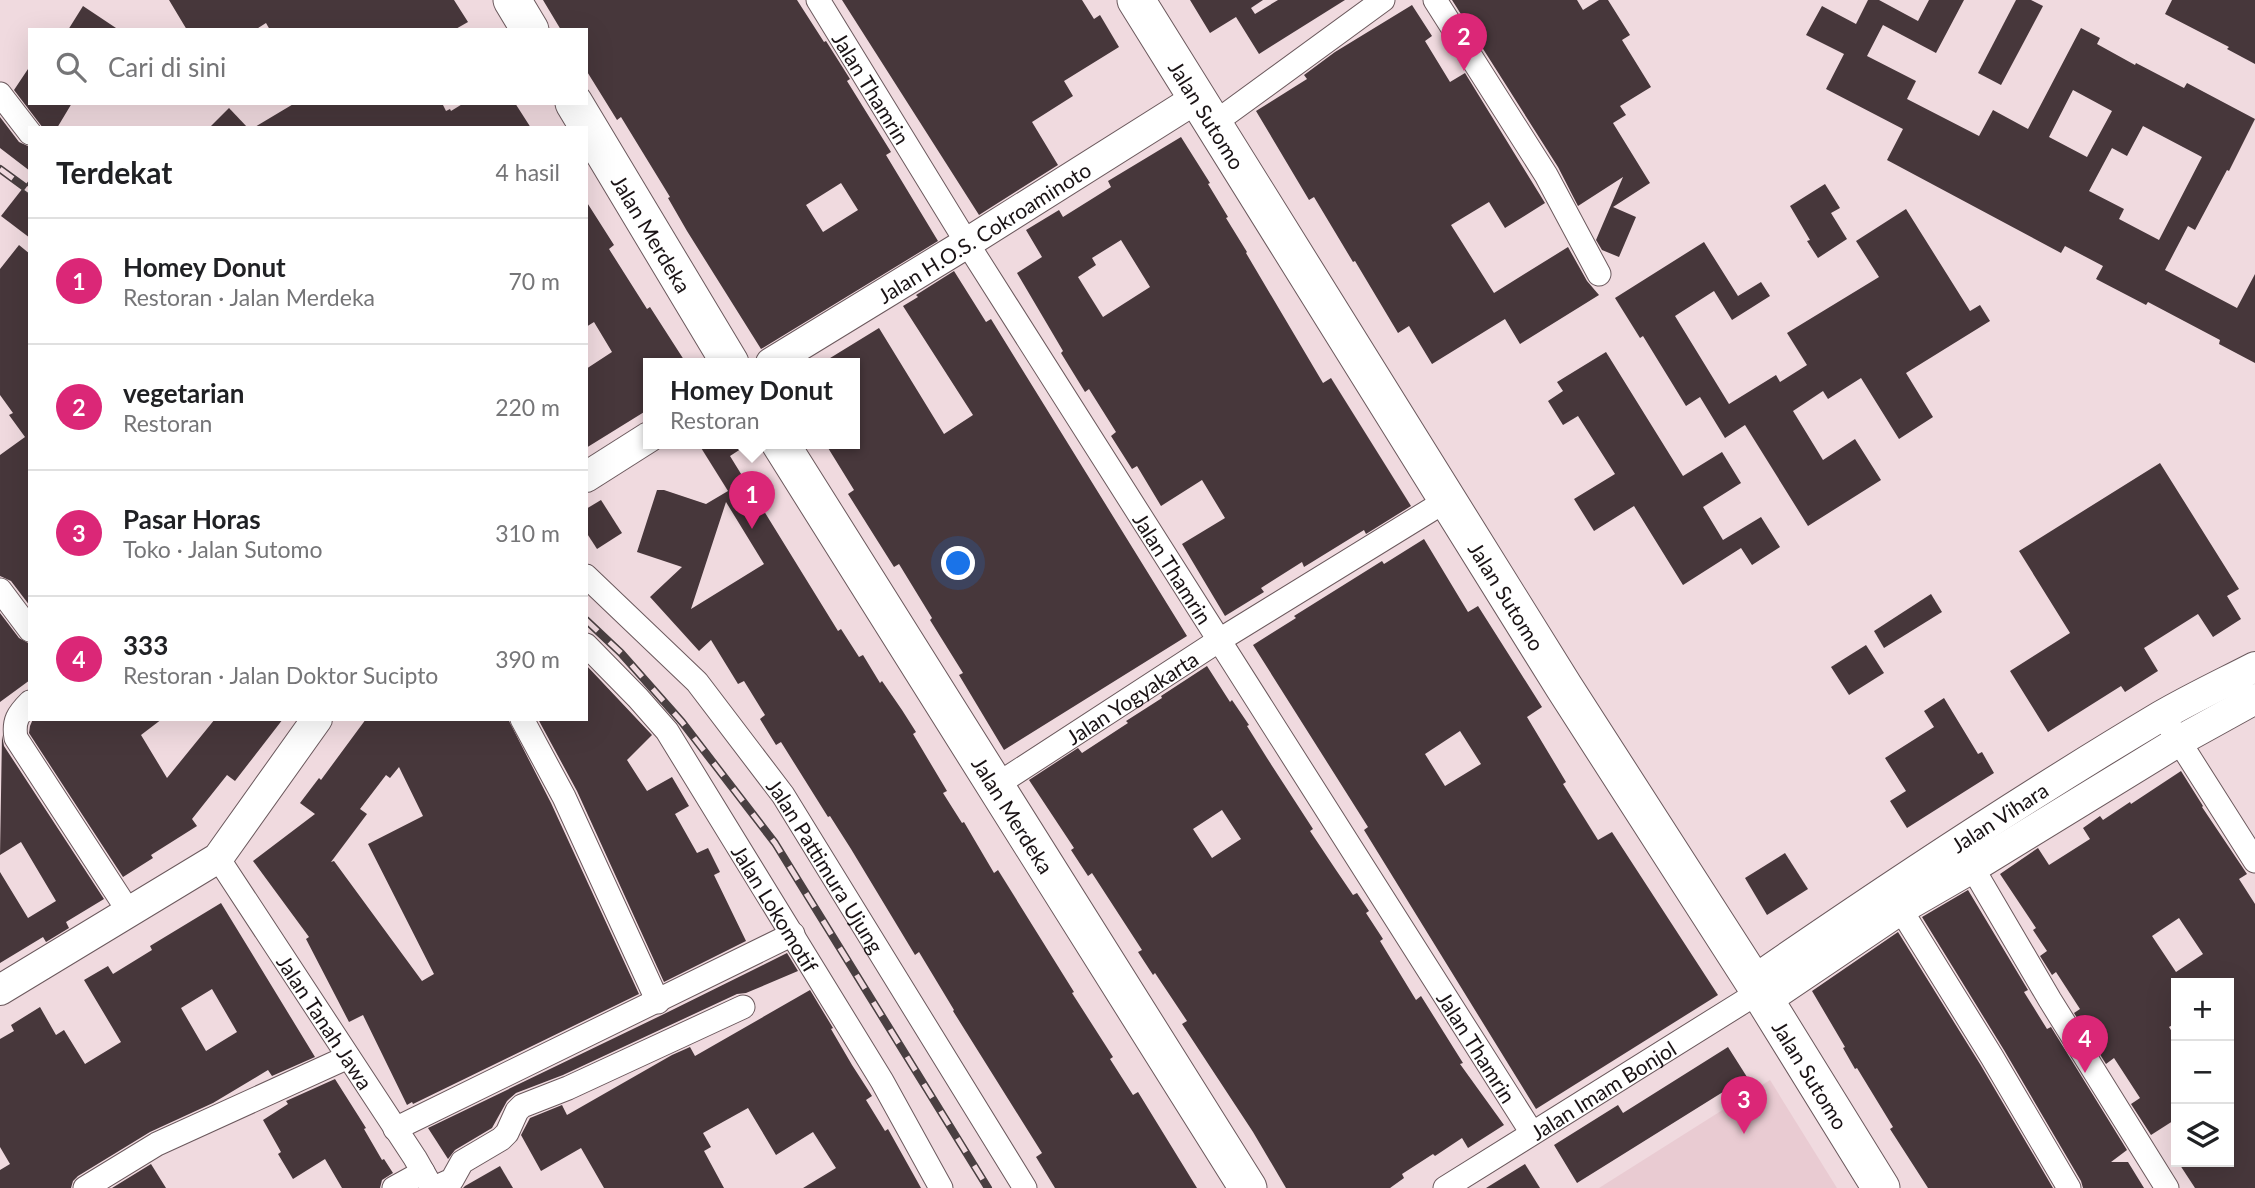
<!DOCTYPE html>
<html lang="id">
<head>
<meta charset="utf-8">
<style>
	:root { --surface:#fff; --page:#f6f6f6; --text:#202124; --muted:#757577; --line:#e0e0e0; --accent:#db2777 }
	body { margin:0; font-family:Lato,sans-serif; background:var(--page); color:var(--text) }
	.controls { position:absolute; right:21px; bottom:21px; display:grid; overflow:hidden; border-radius:0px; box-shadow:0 7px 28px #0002 }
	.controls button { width:63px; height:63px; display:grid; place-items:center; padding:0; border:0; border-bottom:2px solid var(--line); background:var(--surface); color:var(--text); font:35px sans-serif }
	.you { position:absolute; left:959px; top:564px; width:24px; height:24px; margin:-18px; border:5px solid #fff; border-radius:50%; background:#1a73e8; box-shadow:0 0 0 10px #1a73e833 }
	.badge { display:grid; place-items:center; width:46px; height:46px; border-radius:50%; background:var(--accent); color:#fff; font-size:23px; font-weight:700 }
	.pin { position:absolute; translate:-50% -58px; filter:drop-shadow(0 2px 4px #0008) }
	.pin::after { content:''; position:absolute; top:37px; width:24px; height:21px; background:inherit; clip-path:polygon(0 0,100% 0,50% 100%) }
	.popup { position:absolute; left:643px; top:358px; width:217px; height:91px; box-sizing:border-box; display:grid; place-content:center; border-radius:0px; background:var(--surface); filter:drop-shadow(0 2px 5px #0005); font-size:23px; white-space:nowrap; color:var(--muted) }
	.popup b { font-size:26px; color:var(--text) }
	.popup::after { content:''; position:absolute; left:50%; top:100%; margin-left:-14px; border:14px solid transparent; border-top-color:var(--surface) }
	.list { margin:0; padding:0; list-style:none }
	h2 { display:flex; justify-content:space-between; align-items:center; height:91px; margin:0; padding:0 28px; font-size:30px }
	h2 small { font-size:23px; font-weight:400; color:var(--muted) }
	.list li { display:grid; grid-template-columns:46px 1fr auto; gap:21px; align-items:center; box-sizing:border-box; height:126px; padding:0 28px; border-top:2px solid var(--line) }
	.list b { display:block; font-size:26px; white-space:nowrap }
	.list p { margin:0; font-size:23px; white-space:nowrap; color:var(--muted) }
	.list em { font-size:23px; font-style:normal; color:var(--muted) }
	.icon { flex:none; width:38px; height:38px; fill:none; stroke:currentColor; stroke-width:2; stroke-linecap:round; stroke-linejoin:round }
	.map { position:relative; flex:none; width:2255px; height:1188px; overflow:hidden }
	.search { position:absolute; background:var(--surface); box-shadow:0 7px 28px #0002; left:28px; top:28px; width:560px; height:77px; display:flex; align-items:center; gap:18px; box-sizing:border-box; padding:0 24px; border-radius:0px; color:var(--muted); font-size:26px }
	.panel { position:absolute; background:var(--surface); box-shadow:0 7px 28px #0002; left:28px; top:126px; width:560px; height:595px; border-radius:0px }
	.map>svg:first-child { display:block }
</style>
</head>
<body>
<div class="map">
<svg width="2255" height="1188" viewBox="0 0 2255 1188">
	<rect width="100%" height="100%" fill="#f0dadf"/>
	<path fill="#e9cbd2" d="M1770,1080l67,108h-238z"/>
	<g fill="#47373b" fill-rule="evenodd">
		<path d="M169,0h285l14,22 -14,8h-184l-4,-7 -11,7h-68z"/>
		<path d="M543,0h254l27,42 2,-1 24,38 -3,2 44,71 -5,3 52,86 -177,108 -74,-118 -19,-33 2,-1 -49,-80 -4,3 -31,-50v-40h-25zM841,183l17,27 -35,22 -17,-27z"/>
		<path d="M842,0h240l12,19 6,-4 19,32 -55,34 9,15 -41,26 26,43 -79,50z"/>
		<path d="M1190,0h73l-12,8 4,6 23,-14h67l-86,54 -23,-37 -26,16z"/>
		<path d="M1452,0h125l6,10 16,-10h9l22,35 -8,5 29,47 -31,19 6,9 -13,8 37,60 -37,24 23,10 -17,40 -17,-7 -6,-10 27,-63 -45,29 -20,-39z"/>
		<path d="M1868,0h11l39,21 11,-21h35l-28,53 -53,-28 -16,31 49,25 -9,18 72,37 14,-26 35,19 53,-101 19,10 -3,6 38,21 1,-2 48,25 3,-5 68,36 -26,52 -2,-1 -32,60 -7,-4 -23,44 72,38 18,-34v89l-36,-19 1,-4 -72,-38 -2,3 -50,-26 7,-13 -38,-20 -4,7 -174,-93 16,-31 -77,-40 18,-35 -38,-19 16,-29 34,18zM2073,90l39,21 -25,46 -38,-20zM2143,126l59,31 -43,83 -40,-21 5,-10 -35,-18 23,-43 15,8z"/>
		<path d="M2016,0h15l12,6 -42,79 -23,-12z"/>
		<path d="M2172,0h83v64l-28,-15 2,-2 -64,-33z"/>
		<path d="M1412,5l20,31 -7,5 25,41 15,-9 80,130 -40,25 -16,-26 -38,23 43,68 74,-46 19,34 12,14 -79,49 -15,-25 -73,45 -23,-38 -11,7 -43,-72 -2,1 -39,-65 -5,3 -53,-89 51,-32 -3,-4 31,-23z"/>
		<path d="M83,6l36,24h-51z"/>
		<path d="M30,66v37h42l-15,25h-14l-29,-38z"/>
		<path d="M295,103h147l4,8 4,-2 1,2 13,-8h51l16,25h-278z"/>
		<path d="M229,108l19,20h-39z"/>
		<path d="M0,117l19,25 11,5v24l-30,-23z"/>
		<path d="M1181,137l29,46 -2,1 20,33 -2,1 21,34 -1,1 77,130 8,-5 80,128 -45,28 -2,-4 -60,37 -2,-5 -41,26 3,4 -39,24 -43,-72 43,-26 -23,-38 -41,26 -24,-40 -5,3 -21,-33 5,-4 -27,-43 -4,3 -24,-39 2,-2 -46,-78 25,-16 -16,-27 33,-20 4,7 48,-30 -3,-6zM1121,240l29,47 -47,30 -25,-40 18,-12 -4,-7z"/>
		<path d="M30,179v59l-29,-22z"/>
		<path d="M1825,184l15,24 -9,5 16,26 -29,19 -11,-17 3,-1 -20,-34z"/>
		<path d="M586,201l28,44 -5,4 38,60 3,-2 36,56h-37v46l-63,39v-79l26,-17 -18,-30 -8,5z"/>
		<path d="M1906,209l64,102 10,-6 10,16 -84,52 27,44 -34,22 -38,-61 -33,21 -5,-8 -30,20 30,49 32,-21 26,41 -73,46 -63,-101 -20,13 -25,-41 -14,9 -43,-70 -3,2 -25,-40 89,-56 34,54 23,-14 9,14 -38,24 -18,-29 -39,25 54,88 47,-29 4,7 27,-17 -20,-32 92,-56 -23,-36z"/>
		<path d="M19,245l11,9v352l-19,-25 -11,-5v-121l25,-18 -16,-22 4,-2 -13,-18v-126z"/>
		<path d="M954,271l32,51 5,-3 196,317 -183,114 -45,-75 4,-2 -33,-53 2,-2 -33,-54 -5,3 -46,-73 6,-4 -29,-47h30v-80h-33l57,-35 65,106 29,-19 -70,-109 15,-9 -2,-2z"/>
		<path d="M1606,352l77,124 39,-24 19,31 -38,24 20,33 38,-23 19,30 -28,18 -11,-17 -58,37 -49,-79 -40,25 -20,-32 41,-25 -37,-58 -15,9 -15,-24 15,-10 -6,-9z"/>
		<path d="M698,443h52l-20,13 108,175 3,-2 18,28 4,-2 17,28 2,-2 20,29 14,22 -3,2 34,57 -4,2 19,30 2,-1 30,51 4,-3 76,122 -2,1 41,64 -3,2 23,36 5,-3 59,96h-142l-19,-31 6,-4 -89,-142 1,-1 -35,-58 -4,3 -64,-106 -21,-33 -2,1 -47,-75 -5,3 -16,-26 5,-4 -21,-34 -6,3 -27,-44 -12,11 -49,-54 32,-30 -45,-15 20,-62h7l42,14 22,-13zM726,502l38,62 -73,45z"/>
		<path d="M2160,463l79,126 -12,7 14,23 -28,18 -15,-23 -54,34 14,23 -33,21 -4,-6 -73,46 -38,-61 60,-38 -51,-82z"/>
		<path d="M601,500l21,33 -25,16 -11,-17v-23z"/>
		<path d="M1424,539l44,73 10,-6 64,101 -15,10 39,65 -3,2 35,56 14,-8 106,163 -182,114 -172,-279 4,-3 -115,-182 43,-27 -2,-2 88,-55 2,3zM1460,731l21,33 -36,22 -20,-32z"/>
		<path d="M1931,594l11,18 -58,36 -10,-17z"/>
		<path d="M0,613l19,25 11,6v36l-30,22z"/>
		<path d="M1866,645l18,28 -35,22 -18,-28z"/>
		<path d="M586,665l66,70 -25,25 20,31 25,-14 17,29 -14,8 22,39 11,-5 12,24 -6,3 32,66 -82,41 -87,-191 -39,-72h48z"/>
		<path d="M1207,666l23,36 2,-2 17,25 -2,1 20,32 46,71 -3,2 26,39 17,25 4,-2 12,18 -3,2 17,26 -3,2 36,59 5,-4 42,67 -3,1 44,61 -36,23 -6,-10 -27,18 -2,-2 -31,20 2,4 -14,10h-104l-33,-56 -71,-108 5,-3 -32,-48 -2,2 -15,-23 4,-2 -50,-77 -4,3 -17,-26 3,-2 -45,-68 49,-32 4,5 46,-30 -2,-2 36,-23 -1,-2zM1222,810l19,29 -29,19 -19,-29z"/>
		<path d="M1944,698l34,56 4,-2 12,21 -87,55 -17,-27 16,-10 -21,-33 49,-31 -10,-16z"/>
		<path d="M33,719h129l-21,16 26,43 48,-59h68l-48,62 -8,-6 -35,44 5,7 -46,29 2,3 -30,19 -94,-144 1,-7z"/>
		<path d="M366,719h142l43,84 88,191 -226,110 -1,-2 -5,3 -44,-90 -14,7 -43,-83 3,-2 -56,-76 62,-47 -15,-11 19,-25 2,2zM399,767l24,49 -55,28 66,130 -12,7 -88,-120 -3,1 36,-48 -7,-5 26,-34 4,3z"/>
		<path d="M2,735l2,11 100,153 -38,23 3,6 -23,14 -3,-5 -43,26v-91l28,46 28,-17 -35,-59 -21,13z"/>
		<path d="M2181,771l22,35 -1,1 45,67 -8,5 16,25v284h-60l-17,-26h51v-179h-53v40l-7,4 7,11v81l-25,16 -20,-31 9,-6 -26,-40 -8,6 -32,-51 6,-4 -24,-37 -4,3 -12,-19 7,-5 -14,-21 3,-2 -36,-54 38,-26 11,17 41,-26 -7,-11 17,-12 3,4 27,-18 1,2zM2179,918l24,36 -27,18 -24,-36z"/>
		<path d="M1785,853l23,36 -41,26 -22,-37z"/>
		<path d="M1968,890l60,100 -4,2 23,37 4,-2 76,123 -16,12h17l16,26h-61l-2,-7 -77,-131 -82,-133z"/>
		<path d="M221,903l94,154 -43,19 -4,-6 -55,33 -63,29 -72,44 -5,5 -2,7h-71v-18l10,-6 -10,-17v-108l14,-8 -3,-6 29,-18 16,28 8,-5 21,34 36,-22 -37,-62 24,-14 5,8 39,-24 -2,-4zM212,989l25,43 -31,19 -25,-43z"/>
		<path d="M1898,932l82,132 73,124h-125l-38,-59 3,-2 -36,-59 -2,1 -12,-21 2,-1 -33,-56z"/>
		<path d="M787,953l11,18 -52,22 -9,1 -174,81 -47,18 -9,8 -15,27 -37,22 -7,9 -20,-31 236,-114z"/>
		<path d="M810,990l23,38 -2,1 21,36 20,31 -6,4 19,31 3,-2 33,59h-118l33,-20 -23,-36 -37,23 -28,-47 -45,25 8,14 -7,4 20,37h-120l-23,-40 -40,23 -20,-36 9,-17 32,-13 5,10 105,-60 18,-8 5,9z"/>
		<path d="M1728,1047l19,30 -170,106 -23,-38 64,-40 5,8z"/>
		<path d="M335,1079l31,49 -2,1 18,31 2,-1 9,14 -11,7 -2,8h-38l-17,-29 -32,20 -15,-25 3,-2 -18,-32 25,-16 -2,-3z"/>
		<path d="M151,1164l15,24h-54z"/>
		<path d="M1525,1164l15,24h-54z"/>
		<path d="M500,1166l13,22h-50l2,-2z"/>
	</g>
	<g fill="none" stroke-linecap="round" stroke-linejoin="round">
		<g stroke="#6b595d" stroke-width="25">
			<g id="minor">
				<path id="s1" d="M818,0l149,243 565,890"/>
				<path d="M1435,0l111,175 53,99"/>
				<path d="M0,94l30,39"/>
				<path d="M1213,124l170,-124"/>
				<path id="s2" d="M586,576l111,106 86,113 242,393"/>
				<path d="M0,590l30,40"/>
				<path id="s3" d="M586,645l52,53 29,33 215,350 59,107"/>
				<path d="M30,702c-12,12 -17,19 -14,36l113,174"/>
				<path d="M522,719l42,78 94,205"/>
				<path d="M2170,727l85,134"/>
				<path id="s4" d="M995,786l223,-145 229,-141"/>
				<path d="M1965,855l85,145 117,188"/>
				<path id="s5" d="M218,858l197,300 17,30"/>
				<path d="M1893,897l99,160 77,131"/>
				<path d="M395,1129l398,-195"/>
				<path d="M85,1188l72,-44 191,-87"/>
				<path d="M394,1188l29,-16"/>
				<path d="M434,1188l18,-8 10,-18 39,-23 6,-6 10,-22 5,-5 46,-18 175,-81"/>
				<path id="s6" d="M1445,1188l314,-196"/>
			</g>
		</g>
		<g stroke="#6b595d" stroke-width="32">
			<g id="tertiary">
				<path id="s7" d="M771,363l196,-120 230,-145"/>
				<path d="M586,477l63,-40"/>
				<path id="s8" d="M1753,981c133,-92 269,-182 408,-265 31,-18 63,-33 94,-49"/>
				<path d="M0,990l218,-132 99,-139"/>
				<path d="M1765,1001l136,-92 71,-41 207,-127 76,-42"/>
			</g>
		</g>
		<g stroke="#6b595d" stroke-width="39">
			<g id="primary">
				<path d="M512,0l18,30"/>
				<path id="s9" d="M1136,0l428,687 189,294 128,207"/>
				<path id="s10" d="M574,103l156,260"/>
				<path id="s11" d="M780,443l468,745"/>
			</g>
		</g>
		<use href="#minor" stroke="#fff" stroke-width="23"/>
		<use href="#tertiary" stroke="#fff" stroke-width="30"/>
		<use href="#primary" stroke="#fff" stroke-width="37"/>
		<g stroke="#493f41" stroke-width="8">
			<g id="rail">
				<path d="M0,169l30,22"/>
				<path d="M586,620l35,33 61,69 93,121 213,345"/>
			</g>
		</g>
		<use href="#rail" stroke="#f0dadf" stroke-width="5" stroke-dasharray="16" stroke-linecap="butt"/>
	</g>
	<g text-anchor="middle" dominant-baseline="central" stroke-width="7" stroke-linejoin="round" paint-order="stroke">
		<g font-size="21" fill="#1a1315" stroke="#f0dadf">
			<text stroke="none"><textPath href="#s1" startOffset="103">Jalan Thamrin</textPath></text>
			<text stroke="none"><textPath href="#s9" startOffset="135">Jalan Sutomo</textPath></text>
			<text stroke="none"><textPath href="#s7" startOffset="250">Jalan H.O.S. Cokroaminoto</textPath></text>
			<text stroke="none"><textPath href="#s10" startOffset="152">Jalan Merdeka</textPath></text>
			<text stroke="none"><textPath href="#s1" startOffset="670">Jalan Thamrin</textPath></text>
			<text stroke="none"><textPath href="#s9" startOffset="702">Jalan Sutomo</textPath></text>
			<text stroke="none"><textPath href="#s4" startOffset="163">Jalan Yogyakarta</textPath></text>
			<text stroke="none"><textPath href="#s11" startOffset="439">Jalan Merdeka</textPath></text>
			<text stroke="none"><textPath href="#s8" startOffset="296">Jalan Vihara</textPath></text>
			<text stroke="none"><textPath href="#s2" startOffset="378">Jalan Pattimura Ujung</textPath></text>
			<text stroke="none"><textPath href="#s3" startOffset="326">Jalan Lokomotif</textPath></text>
			<text stroke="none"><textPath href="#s5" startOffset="196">Jalan Tanah Jawa</textPath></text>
			<text stroke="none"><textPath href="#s1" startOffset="1237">Jalan Thamrin</textPath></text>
			<text stroke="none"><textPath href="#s9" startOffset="1269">Jalan Sutomo</textPath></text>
			<text stroke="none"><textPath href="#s6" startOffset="186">Jalan Imam Bonjol</textPath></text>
		</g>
	</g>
</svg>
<div class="controls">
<button>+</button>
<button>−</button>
<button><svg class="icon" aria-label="layers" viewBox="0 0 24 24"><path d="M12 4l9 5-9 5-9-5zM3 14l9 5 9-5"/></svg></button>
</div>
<div class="you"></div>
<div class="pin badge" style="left:752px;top:529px">1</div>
<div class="popup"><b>Homey Donut</b>Restoran</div>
<div class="pin badge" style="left:1464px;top:71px">2</div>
<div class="pin badge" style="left:1744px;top:1134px">3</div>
<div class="pin badge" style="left:2085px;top:1073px">4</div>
<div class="search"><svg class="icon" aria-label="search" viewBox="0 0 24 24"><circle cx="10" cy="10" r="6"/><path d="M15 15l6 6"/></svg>Cari di sini</div>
<section class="panel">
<h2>Terdekat<small>4 hasil</small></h2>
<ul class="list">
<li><span class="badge">1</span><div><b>Homey Donut</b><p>Restoran · Jalan Merdeka</p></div><em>70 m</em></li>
<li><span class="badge">2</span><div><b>vegetarian</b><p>Restoran</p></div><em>220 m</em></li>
<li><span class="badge">3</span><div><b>Pasar Horas</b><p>Toko · Jalan Sutomo</p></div><em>310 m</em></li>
<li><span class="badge">4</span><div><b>333</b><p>Restoran · Jalan Doktor Sucipto</p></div><em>390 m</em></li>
</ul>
</section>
</div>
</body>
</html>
